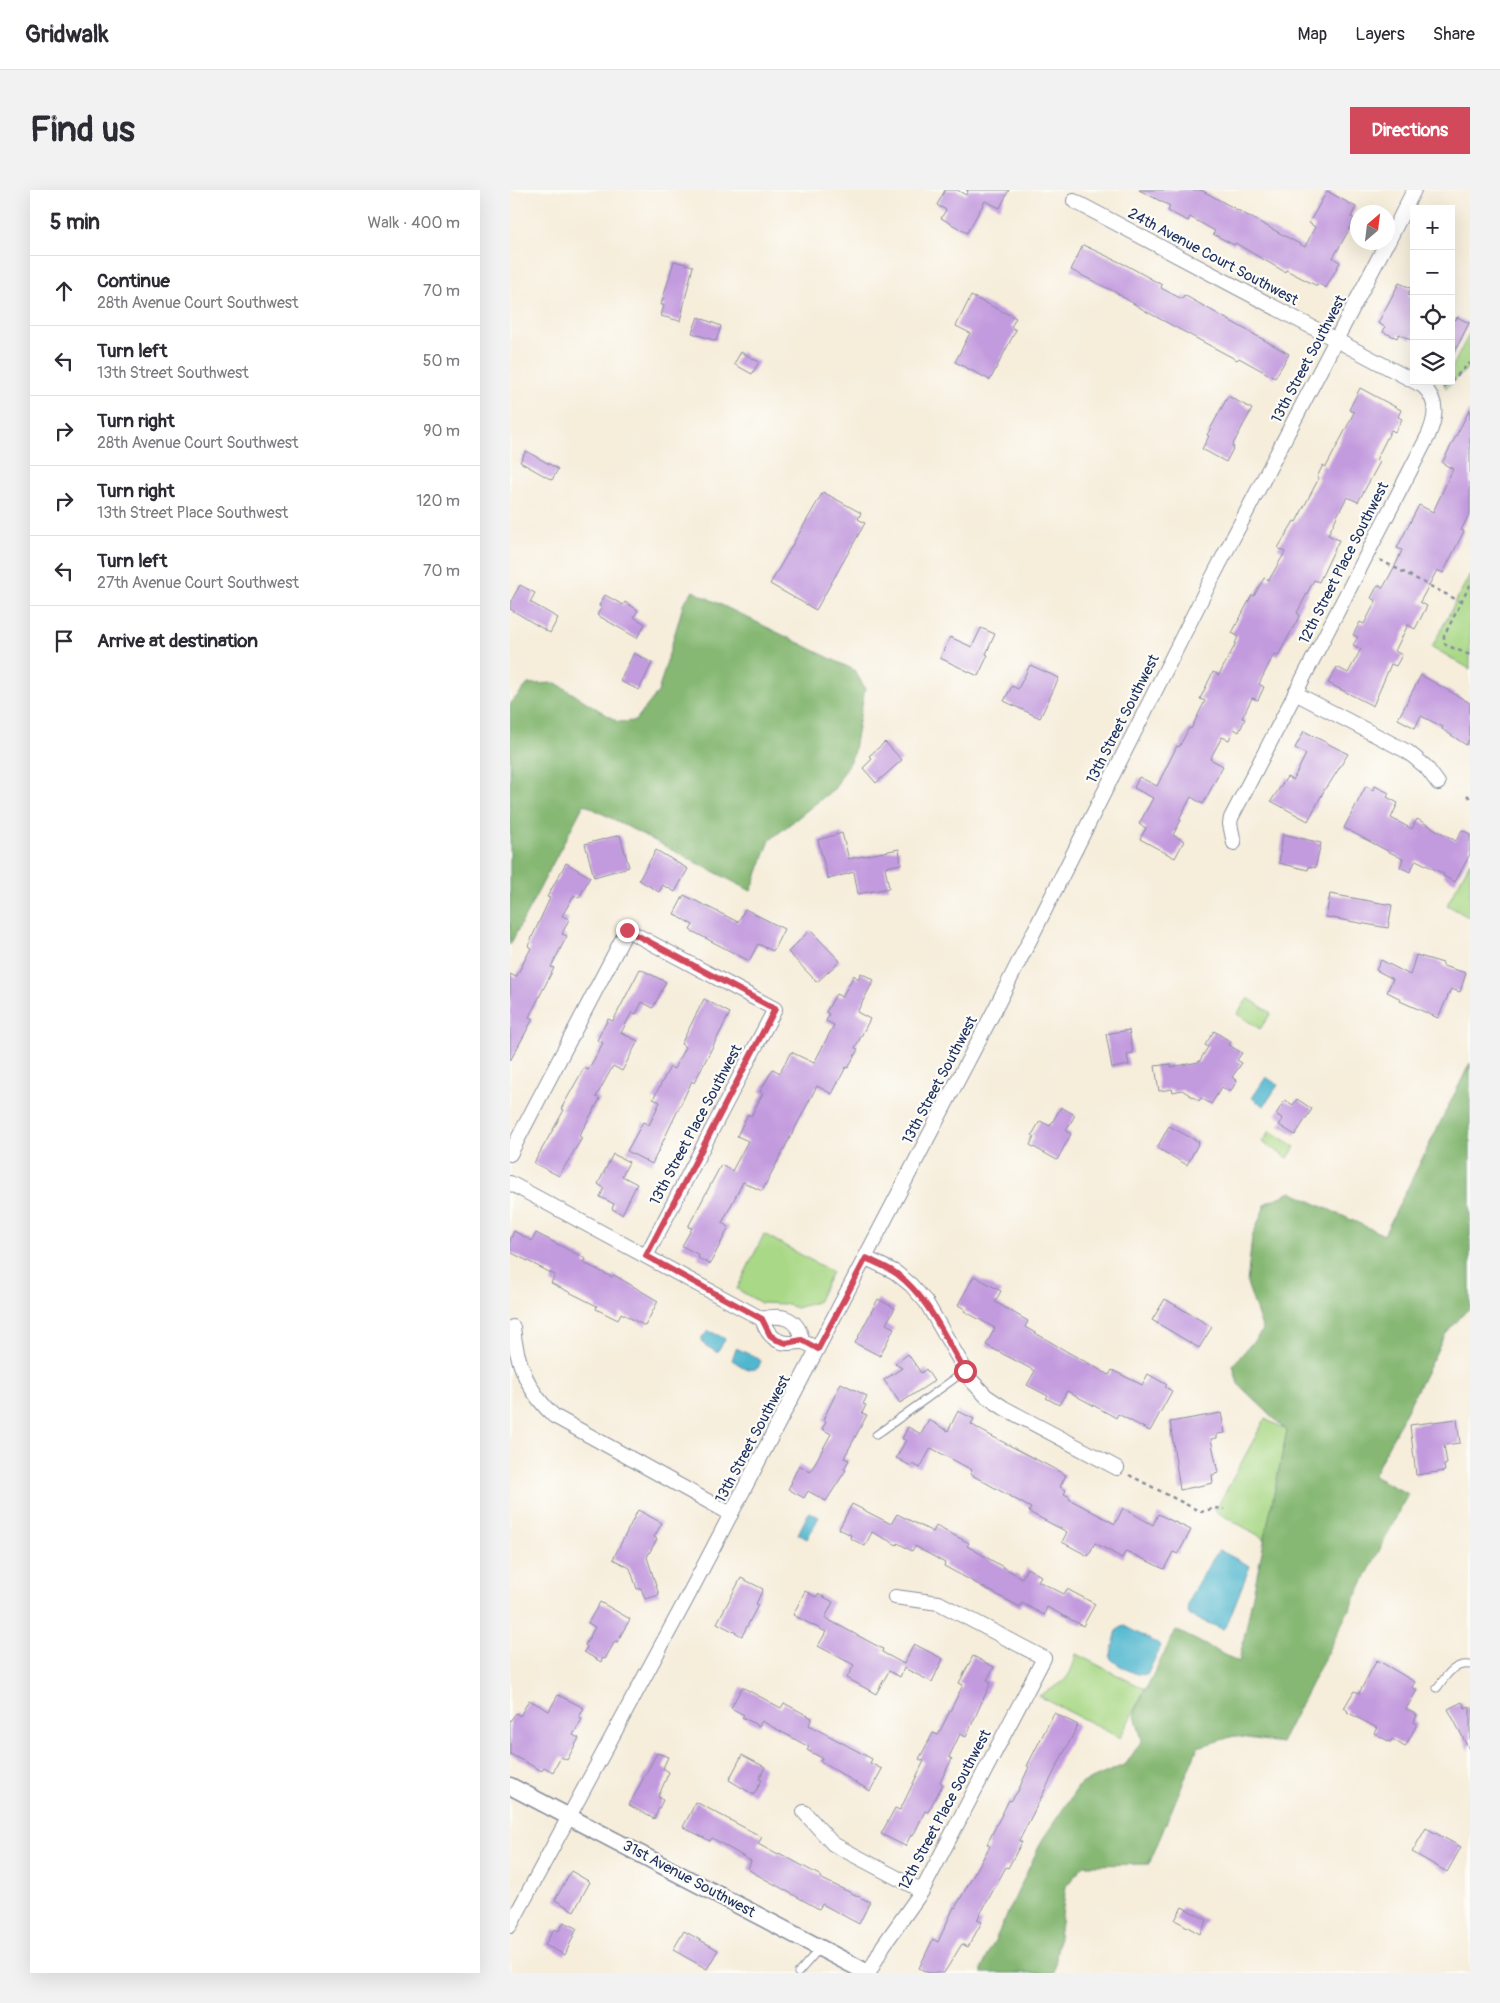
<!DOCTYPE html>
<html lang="en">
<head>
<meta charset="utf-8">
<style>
	:root { --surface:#fff; --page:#f2f2f3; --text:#2b2b33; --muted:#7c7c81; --line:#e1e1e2; --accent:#d1495b }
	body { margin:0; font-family:Pangolin,sans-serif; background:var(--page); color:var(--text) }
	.controls { position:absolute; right:15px; top:15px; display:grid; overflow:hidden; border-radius:0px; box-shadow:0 5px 20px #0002 }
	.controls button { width:45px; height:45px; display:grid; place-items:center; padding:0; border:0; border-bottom:1px solid var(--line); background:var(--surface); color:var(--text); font:25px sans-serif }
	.compass { position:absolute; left:840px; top:15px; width:45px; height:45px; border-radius:50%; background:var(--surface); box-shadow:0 5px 20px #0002; rotate:28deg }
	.stop { position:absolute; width:15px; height:15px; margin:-11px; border:4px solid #d1495b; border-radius:50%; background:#fff }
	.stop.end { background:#d1495b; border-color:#fff; box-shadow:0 1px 5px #0008 }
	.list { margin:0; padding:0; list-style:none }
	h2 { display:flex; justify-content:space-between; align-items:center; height:65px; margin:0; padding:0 20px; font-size:21px }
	h2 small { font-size:16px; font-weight:400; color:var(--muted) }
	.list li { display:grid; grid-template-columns:32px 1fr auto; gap:15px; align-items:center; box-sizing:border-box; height:70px; padding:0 20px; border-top:1px solid var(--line) }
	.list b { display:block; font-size:19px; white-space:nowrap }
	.list p { margin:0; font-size:16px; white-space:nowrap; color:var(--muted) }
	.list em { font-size:16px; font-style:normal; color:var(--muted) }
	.icon { flex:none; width:28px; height:28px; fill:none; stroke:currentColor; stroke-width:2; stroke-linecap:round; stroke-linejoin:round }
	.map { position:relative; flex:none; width:960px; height:1783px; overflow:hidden; border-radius:0px }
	header { display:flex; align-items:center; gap:30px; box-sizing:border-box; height:70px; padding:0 25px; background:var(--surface); border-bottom:1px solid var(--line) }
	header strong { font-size:24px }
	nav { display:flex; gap:28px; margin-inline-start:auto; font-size:18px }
	.intro { display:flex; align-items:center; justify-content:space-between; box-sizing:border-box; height:120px; padding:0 30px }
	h1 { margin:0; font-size:35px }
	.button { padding:12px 22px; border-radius:0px; background:var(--accent); color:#fff; font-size:18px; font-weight:700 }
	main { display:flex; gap:30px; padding:0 30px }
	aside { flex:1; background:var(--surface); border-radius:0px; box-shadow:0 5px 20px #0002 }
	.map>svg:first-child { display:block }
</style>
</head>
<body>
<header>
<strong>Gridwalk</strong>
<nav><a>Map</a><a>Layers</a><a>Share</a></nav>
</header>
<div class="intro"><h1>Find us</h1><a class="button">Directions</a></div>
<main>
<aside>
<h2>5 min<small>Walk · 400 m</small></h2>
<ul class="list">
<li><svg class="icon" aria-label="ahead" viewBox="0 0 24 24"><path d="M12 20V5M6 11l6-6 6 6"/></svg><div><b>Continue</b><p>28th Avenue Court Southwest</p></div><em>70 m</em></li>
<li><svg class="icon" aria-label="left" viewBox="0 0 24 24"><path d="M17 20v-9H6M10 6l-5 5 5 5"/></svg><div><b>Turn left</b><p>13th Street Southwest</p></div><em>50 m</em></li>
<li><svg class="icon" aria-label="right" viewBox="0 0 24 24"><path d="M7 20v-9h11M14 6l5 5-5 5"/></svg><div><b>Turn right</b><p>28th Avenue Court Southwest</p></div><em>90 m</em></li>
<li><svg class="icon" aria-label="right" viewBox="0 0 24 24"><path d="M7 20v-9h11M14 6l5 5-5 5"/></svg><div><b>Turn right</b><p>13th Street Place Southwest</p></div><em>120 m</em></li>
<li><svg class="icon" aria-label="left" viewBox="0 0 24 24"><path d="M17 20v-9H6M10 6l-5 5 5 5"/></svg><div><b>Turn left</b><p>27th Avenue Court Southwest</p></div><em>70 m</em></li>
<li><svg class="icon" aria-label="arrive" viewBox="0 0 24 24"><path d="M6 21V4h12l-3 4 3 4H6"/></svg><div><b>Arrive at destination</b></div></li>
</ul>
</aside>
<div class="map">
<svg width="960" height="1783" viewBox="0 0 960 1783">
	<rect width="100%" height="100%" fill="#fdfcf7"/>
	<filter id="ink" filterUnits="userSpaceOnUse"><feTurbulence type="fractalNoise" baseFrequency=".02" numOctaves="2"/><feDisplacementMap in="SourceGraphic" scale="10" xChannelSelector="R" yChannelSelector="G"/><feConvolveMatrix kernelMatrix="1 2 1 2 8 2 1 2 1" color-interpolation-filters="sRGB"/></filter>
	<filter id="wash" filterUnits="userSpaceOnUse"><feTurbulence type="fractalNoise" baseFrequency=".0096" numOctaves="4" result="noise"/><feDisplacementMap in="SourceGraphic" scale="20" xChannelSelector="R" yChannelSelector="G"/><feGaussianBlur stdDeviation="1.12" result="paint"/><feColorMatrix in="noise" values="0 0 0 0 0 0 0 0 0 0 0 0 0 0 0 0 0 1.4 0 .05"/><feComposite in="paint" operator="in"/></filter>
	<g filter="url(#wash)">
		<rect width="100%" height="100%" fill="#f6edda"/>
		<g fill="#a9d886" stroke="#628472">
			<path d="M960,142v34l-24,22 -2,-4 2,-3h5v-11z"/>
			<path d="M960,384v95l-38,-22z"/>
			<path d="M960,672v56l-23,-13z"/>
			<path d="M738,808l23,15 -11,16 -23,-15z"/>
			<path d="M760,941l25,16 -7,11 -26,-16z"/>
			<path d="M254,1044l68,38 -15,30 -21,6 -11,-4 -24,-1 -24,-14z"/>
			<path d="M755,1229l22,11 -22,109 -50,-28z"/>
			<path d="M566,1464l69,35 -25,49 -81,-42c25,-15 30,-13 37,-42z"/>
		</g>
		<g fill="#86b873" stroke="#507468">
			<path d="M183,401l161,79 11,18 -12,67 -18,33 -65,52 -19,51 -167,-87 -74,141v-241l18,-20 28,-1 62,39 17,-1 23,-29 26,-90z"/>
			<path d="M960,873v246l-4,2 -21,24 -72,141 35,18 -127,249 -47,-7 -36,11 -49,117 -65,1 -18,21 -12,87h-72v-5l60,-128 38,-56 46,-20 16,-24 -8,-28 42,-82 63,32 48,-231 -49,-47 -5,-19 30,-35 -16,-47 5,-46 14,-34 25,-11 93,43z"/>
		</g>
		<g fill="#51b7cf" stroke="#367396">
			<path d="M756,887l12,8 -14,21 -12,-8z"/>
			<path d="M199,1141l15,7 1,2 -8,12c-7,-4 -17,-7 -15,-15z"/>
			<path d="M226,1158l23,11 2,2 -3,7c-9,5 -18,-3 -26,-8z"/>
			<path d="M299,1322l10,5 -12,22 -9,-5z"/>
			<path d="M709,1360l31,16 -24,61 -3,2 -33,-13c-2,-3 -3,-7 -2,-11 3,-15 22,-41 31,-55z"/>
			<path d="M614,1436l35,18 1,4 -13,27c-11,1 -29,-9 -37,-17l7,-28z"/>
		</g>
		<g id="blocks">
			<g fill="#c29ade">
				<path d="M435,0h12l9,5 2,-4 -2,-1h43l-9,18 -15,-7 -18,32 -26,-15 5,-8 -9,-5z"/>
				<path d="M629,0h62l104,57 10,-20 -6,-4 18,-32 29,16 -5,10 4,2 -22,39 7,4 -14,26 -7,-4 -2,2 -31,-16 -1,2 -50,-29 -1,2 -21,-11 2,-3 -25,-14 -2,4 -20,-10 2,-5z"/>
				<path d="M573,55l45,21 34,19 -1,3 21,11 2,-4 105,59 -14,24 -36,-20 -2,2 -90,-48 -32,-20 -44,-22z"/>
				<path d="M164,71l19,5 -13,55 -19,-5 3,-11h-3z"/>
				<path d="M889,93l12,5 -3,7 6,3v36l-3,6 -12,-6 -2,4 -14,-6 2,-5 -7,-4z"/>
				<path d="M461,106l45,22 -5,9 5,3 -26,50 -35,-18 15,-29 -14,-7z"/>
				<path d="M188,127l23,9 -5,15 -24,-8z"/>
				<path d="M941,127l5,3 1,-3 12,6 -18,36z"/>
				<path d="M231,162l18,10 -7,12 -18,-10z"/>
				<path d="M850,198l41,22 -3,7 4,2 -7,13 -4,-2 -15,30 4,2 -22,40 -11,-5 -8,15 -11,23 11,5 -20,42 -5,-2 -17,33 3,2 -22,41 -4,-2 -15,30 5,3 -6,13 -6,-2 -10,20 3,1 -6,13 -5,-3 -5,11 -7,-3 -12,22 13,7 -20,38 -12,-7 -12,22 2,1 -8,15 11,6 -9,17 -35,-19 6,-11 -7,-4 14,-26 -19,-10 5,-11 18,9 20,-40 2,1 10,-19 2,1 14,-28 -5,-2 13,-27 6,3 15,-28 4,-11 -6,-3 20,-38 2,1 10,-18 5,2 16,-28 -7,-4 16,-27 2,1 23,-44 -2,-1 6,-12 3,2 23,-44 5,-11 -5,-2z"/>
				<path d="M718,206l24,13 -20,37 2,1 -8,15 -24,-13 7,-13 -2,-1z"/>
				<path d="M960,219v104l-9,17 3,1 -21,42 -6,-3 -17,32 7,4 -12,23 -7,-4 -13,26 7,4 -6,11 -5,-2 -18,42 -45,-23 9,-16 11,6 13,-24 -8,-4 5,-8 -5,-2 7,-13 4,2 12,-23 -5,-3 7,-13 5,3 14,-26 5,-12 -5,-2 22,-43 14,7 20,-43 -11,-6z"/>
				<path d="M16,261l32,18 -6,11 -32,-18z"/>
				<path d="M313,302l38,21 -3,6 7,4 -49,87 -46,-26z"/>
				<path d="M10,395l15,8 -5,9 28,16 -8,15 -40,-24v-6z"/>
				<path d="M95,405l18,10 2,-3 13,8 -4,7 11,7 -8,14 -40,-23 5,-8 -3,-1z"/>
				<path d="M471,438l14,6 -9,20 2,1 -10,21 -38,-18 10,-21 22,10z"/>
				<path d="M124,463l18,10 -13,27 -19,-9z"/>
				<path d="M520,475l29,13 -19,40 -36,-17 8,-15 6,3z"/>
				<path d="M911,485l49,28v35l-4,7 -24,-16 1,-2 -22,-11 -6,12 -17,-9z"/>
				<path d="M794,541l44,23 -20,32 -1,-1 -19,36 -37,-20 16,-24 6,3 13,-26 -11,-6z"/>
				<path d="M375,552l17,18 -26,23 -13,-15 9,-9 -3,-3z"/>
				<path d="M856,596l7,4 2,-4 14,7 -2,4 11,6 -7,15 21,11 5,-10 39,22 6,-11 8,4v20l-15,28 -12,-6 1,-2 -28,-14 -6,12 -10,-5 3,-8 -59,-31z"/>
				<path d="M332,643l7,26 50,-10 2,15 -16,3 4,21 -31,6 -4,-22 -26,7 -10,-39z"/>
				<path d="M773,644l38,9 -6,25 -6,-2 -1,4 -29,-7z"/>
				<path d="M110,645l9,32 -35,10 -9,-33z"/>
				<path d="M146,660l32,19 -13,23 -12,-7 -4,7 -20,-12z"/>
				<path d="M56,673l24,14 -11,21 -5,-3 -12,21 7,3 -7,15 5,2 -16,31 3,1 -25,49 4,2 -23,42v-87l6,3 15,-29 -3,-2 22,-48 -3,-1z"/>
				<path d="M820,704l62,11 -4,23 -62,-11z"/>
				<path d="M174,705l54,27 7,-13 39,20 -11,22 -15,-7 -9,17 -59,-31 3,-5 -19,-11z"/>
				<path d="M300,740l30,31 -23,21 -29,-30z"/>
				<path d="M906,765l27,8v3l23,7 -6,19 -9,-3 -13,29 -38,-17 1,-2 -14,-7 6,-13 -17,-9 5,-10 29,15z"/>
				<path d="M130,779l26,13 -13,26 -11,-6 -6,12 -4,-2 -11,21 17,8 -16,30 -9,-5 -17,31 4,2 -21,37 3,2 -23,38 -25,-13 30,-53 -3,-1 23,-41 4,2 15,-27 -6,-3 11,-21 5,2z"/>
				<path d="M351,783l13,7 -17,32 13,7 -15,29 3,1 -10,19 -2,-1 -14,27 -15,-8 -55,105 -19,-9 -21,41 7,4 -19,37 -12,-6 1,-3 -17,-9 10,-18 -4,-1 33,-62 11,6 16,-30 -11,-5 11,-22 3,2 12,-23 -3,-1 13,-23 7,4 11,-21 23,11 20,-38 -8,-4 3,-7 -3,-2 10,-18 6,3 12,-22 4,4z"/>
				<path d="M194,809l26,14 -36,70 -2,-2 -40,83 -25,-13 16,-29 6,3 11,-23 -7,-3 17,-32 4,2 11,-22 -4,-3z"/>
				<path d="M619,840l4,23 -6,2 2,10 -17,3 -6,-34z"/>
				<path d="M704,841l17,11 -2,3 13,8 -5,7 5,3 -10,14 5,4 -7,11 -8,-5 -11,17 -10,-6 -2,3 -17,-11 -9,2 -1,-3 -13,2 -4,-25 16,-2v3l28,-5 9,-15 -3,-2z"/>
				<path d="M787,909l15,10 -17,26 -16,-10 4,-6 -7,-5 9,-14 8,5z"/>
				<path d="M551,917l14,8 -9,16 5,3 -14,26 -27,-15 4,-9 -2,-1 8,-14 10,5z"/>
				<path d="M659,936l30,16 -12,23 -30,-17z"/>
				<path d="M103,964l16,8 -7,14 15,8 -15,30 -10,-5 2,-5 -14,-7 4,-9 -6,-4z"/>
				<path d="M4,1041l18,10 4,-8 50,26 -2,4 28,14 2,-2 44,26 -13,25 -24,-13 -3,7 -22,-11 1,-3 -46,-23 4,-8 -45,-23v-12z"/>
				<path d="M464,1086l27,15 -6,11 33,19 -3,6 41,24 43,24 3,-5 30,15 6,-11 19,11 -2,2 7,4 -22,40 -32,-17 -2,4 -5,-3 -44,-24 -8,14 -13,-7 2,-2 -21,-11 8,-14 -49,-26 9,-17 -31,-17 1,-2 -7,-4z"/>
				<path d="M368,1109l17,9 -9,16 8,4 -14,28 -25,-13z"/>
				<path d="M655,1109l47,28 -13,21 -47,-28z"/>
				<path d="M398,1164l13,19 5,-4 8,12 -34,22 -16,-23 18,-12 -7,-4z"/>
				<path d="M331,1193l26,13 -4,8 3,1 -4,8 5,2 -23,43 5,2 -5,9 2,1 -20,31 -18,-10 -4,7 -16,-9 4,-7h-1l8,-17 11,7 21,-38 -9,-5 4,-7 -3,-2z"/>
				<path d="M448,1221l16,8 -3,5 11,7 84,44 -6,12 6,3 -2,4 6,3 -1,2 46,25 8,-16 30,17 5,-11 33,16 -13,24 -5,-2 -9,17 -38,-18 -4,7 -27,-15 -7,13 -26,-14 5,-10 -38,-20 2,-4 -61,-34 2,-4 -41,-22 -11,20 -8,-4 -1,2 -15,-8 10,-18 -4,-1 6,-12 13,7 8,-14 19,11z"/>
				<path d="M711,1223l4,20 -8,1v4l-6,1 7,34 -6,2 1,8 -33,7 -10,-68z"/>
				<path d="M947,1229l3,24 -16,2 3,19 -3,1 1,6 -29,4 -6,-50z"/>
				<path d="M342,1314l39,20 6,-10 36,18 3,-6 33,17 -2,3 55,32 5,-10 14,8 -3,5 26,13 3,-5 28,15 -12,22 -36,-19 -3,8 -22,-12 -2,4 -76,-41 1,-3 -30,-17 -3,5 -14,-8 -1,2 -25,-13 -7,14 -15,-8 1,-3 -12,-6z"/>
				<path d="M128,1320l24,13 -8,14 3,2 -10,18 12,38 -14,4 -4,-11 -4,1 -7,-21 -17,-9z"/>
				<path d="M231,1388l22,11 -7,15 2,1 -16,31 -25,-13z"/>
				<path d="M295,1401l11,6 2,-3 15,8 -8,16 58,31 -1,3 22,12 10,-20 29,15 -11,23 -28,-14 -4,9 -11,-6 -13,23 -29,-16 7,-13 -36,-19 8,-14 -33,-17z"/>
				<path d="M90,1412l30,17 -13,23 -2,-1 -10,18 -2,-1 -2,4 -17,-10 3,-5 -2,-2 10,-18 -7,-4z"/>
				<path d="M463,1466l21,11 -7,13 4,2 -25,55 -6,-3 -11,23 3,2 -12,23 3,2 -15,28 -3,-1 -12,25 -2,-1 -6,11 -24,-12 14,-26 5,2 24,-49 -5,-2 14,-26 5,2 25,-50 -4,-2z"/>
				<path d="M867,1470l38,22 -3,5 5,3 -11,19 11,6 -3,7 3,2 -12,23 -13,-8 -2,3 -16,-9 3,-5 -30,-16 1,-1 -4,-3 10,-17 5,2z"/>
				<path d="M232,1497l39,21 3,-5 28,15 -3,7 63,34 -2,4 12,6 -12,22 -50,-30 2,-3 -15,-8 2,-3 -47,-26 -3,5 -17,-9 2,-2 -13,-7z"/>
				<path d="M48,1505l26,13 -5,9 3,2 -9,16 6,3 -12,22 -6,-3 -8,15 -9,-5 -2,4 -32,-17v-33l6,-8 4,3 9,-16 20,11z"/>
				<path d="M952,1512l3,6 5,-2v45l-22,-42z"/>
				<path d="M544,1523l24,12 -59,116 3,1 -14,26 -2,-1 -29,53 5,2 -14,25 -6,-3 -18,29h-15l-10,-5 14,-29 5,3 16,-35 1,1 35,-62 -3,-2 22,-44 2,1 7,-10 11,-24 -2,-1z"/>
				<path d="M147,1563l11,4 -5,11 6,4 -11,25 5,3 -9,19 -25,-14z"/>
				<path d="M232,1565l23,12 -6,12 3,1 -8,15 -25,-15z"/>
				<path d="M186,1612l66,35 -4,7 20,11 1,-2 42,23 -1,2 50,24 -11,22 -37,-20 -3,5 -65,-36 -6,-4 3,-8 -39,-23 -2,3 -27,-14z"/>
				<path d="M916,1638l35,19 -14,25 -35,-20z"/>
				<path d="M61,1681l19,11 -16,29 -19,-11z"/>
				<path d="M672,1717l25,13 -7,14 -25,-14z"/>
				<path d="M54,1732l13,6 -12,27 -20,-10 9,-16 5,2z"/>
				<path d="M174,1741l34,19 -11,19 -34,-19z"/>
			</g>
		</g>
	</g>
	<g filter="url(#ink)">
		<use href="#blocks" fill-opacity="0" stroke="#888e9c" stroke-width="1"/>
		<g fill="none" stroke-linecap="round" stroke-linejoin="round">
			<g stroke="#888e9c" stroke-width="9">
				<g id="service">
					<path d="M366,1245l89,-64"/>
					<path d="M927,1498c9,-12 16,-25 33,-23"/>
					<path d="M288,1783l22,-25"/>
				</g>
			</g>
			<g stroke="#888e9c" stroke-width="16">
				<g id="minor">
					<path d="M564,11l349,185c16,15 13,32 5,50l-197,382 -1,6 4,19"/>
					<path d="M878,52l26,-52"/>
					<path d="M785,503l113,59 18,15 12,16"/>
					<path d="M0,964l117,-224 148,79 -129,247"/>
					<path d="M0,993l252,136c21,-6 36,0 40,21"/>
					<path d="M356,1068l29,14 16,13 15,17 45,78 15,16 18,12 113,60"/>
					<path d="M252,1129c4,12 11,23 25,24 11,1 12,-4 23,2"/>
					<path d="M3,1137c3,36 15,65 41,89l177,98"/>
					<path d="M294,1622l29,32 89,47"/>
					<path d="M0,1736l178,-330 305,-583 215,-427 179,-344"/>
					<path d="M359,1783l14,-27 39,-55 122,-233 -105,-55 -44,-6"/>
				</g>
			</g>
			<g stroke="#888e9c" stroke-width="19">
				<path id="tertiary" d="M0,1596l358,187"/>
			</g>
			<g stroke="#888e9c" stroke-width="2.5" stroke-dasharray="4 4" stroke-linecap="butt">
				<path d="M941,191l19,-18"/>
				<path d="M934,198l7,-7"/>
				<path d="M870,370l81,42"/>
				<path d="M960,395l-26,51v6l2,3 24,10"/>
				<path d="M957,605l3,3"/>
				<path d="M619,1285l72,37 14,-4 9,1"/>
			</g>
			<use href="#service" stroke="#fff" stroke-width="7"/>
			<use href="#minor" stroke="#fff" stroke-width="14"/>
			<use href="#tertiary" stroke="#fff" stroke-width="16"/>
		</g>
	</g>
	<g fill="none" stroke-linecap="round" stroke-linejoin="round" filter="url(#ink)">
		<path stroke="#d1495b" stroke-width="6" d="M117,740l148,79 -129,247 116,63 8,16 7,5 9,3 16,-3 16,9 48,-91c10,5 22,9 31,16 33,25 47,63 68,97"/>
	</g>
	<g text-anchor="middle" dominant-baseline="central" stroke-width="4.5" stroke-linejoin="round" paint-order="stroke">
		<g font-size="15" fill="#1b2f5e" stroke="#fdfcf7">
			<text transform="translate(703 67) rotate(28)">24th Avenue Court Southwest</text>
			<text transform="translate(799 169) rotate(-62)">13th Street Southwest</text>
			<text transform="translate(834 373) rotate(-63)">12th Street Place Southwest</text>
			<text transform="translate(613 529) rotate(-63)">13th Street Southwest</text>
			<text transform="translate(430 890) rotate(-62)">13th Street Southwest</text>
			<text transform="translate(186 935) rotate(-62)">13th Street Place Southwest</text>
			<text transform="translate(243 1249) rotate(-62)">13th Street Southwest</text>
			<text transform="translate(435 1620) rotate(-62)">12th Street Place Southwest</text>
			<text transform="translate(179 1689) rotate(28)">31st Avenue Southwest</text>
		</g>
	</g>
</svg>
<div class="controls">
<button>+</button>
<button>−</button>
<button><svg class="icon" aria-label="locate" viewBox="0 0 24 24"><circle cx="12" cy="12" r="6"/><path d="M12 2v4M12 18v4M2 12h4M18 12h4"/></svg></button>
<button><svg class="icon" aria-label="layers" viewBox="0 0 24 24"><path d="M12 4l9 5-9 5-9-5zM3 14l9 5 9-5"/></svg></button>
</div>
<svg class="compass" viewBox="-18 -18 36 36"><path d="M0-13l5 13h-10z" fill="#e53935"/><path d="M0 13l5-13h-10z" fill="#7c7c81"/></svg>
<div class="stop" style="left:455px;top:1181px"></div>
<div class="stop end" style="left:117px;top:740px"></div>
</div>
</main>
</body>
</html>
